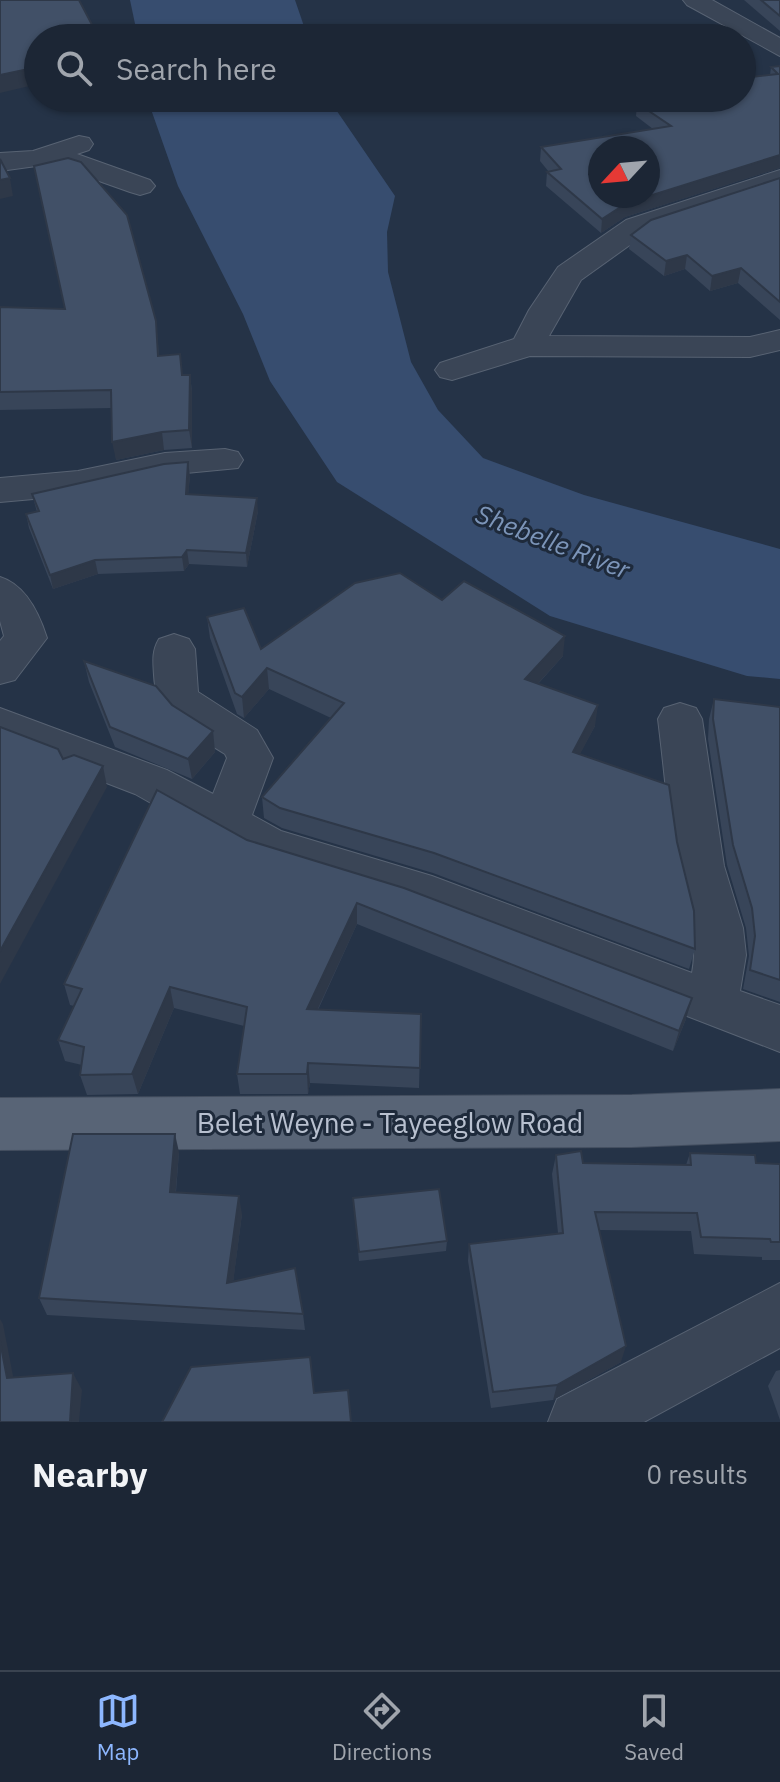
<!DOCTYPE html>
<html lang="en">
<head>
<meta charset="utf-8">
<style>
	:root { --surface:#1c2635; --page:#293241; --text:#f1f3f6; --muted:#a0a5ad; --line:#3a4350; --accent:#8db7ff }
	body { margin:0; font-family:"IBM Plex Sans",sans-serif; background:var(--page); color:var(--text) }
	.compass { position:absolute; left:588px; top:136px; width:72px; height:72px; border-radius:50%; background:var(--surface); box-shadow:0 2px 6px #0004; rotate:244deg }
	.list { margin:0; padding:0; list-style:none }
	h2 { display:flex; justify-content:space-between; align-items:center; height:104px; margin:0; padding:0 32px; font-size:34px }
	h2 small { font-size:26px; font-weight:400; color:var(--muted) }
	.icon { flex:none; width:44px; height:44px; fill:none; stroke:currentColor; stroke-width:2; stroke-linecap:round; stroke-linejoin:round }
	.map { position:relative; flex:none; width:780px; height:1422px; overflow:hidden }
	.search { position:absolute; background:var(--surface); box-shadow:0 2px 6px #0004; left:24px; right:24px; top:24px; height:88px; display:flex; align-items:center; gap:20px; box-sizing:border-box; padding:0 28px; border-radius:44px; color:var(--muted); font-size:30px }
	.sheet { height:248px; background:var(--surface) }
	nav { display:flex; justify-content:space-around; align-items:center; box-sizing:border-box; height:112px; border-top:2px solid var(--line); background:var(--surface); font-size:22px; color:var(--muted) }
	nav a { display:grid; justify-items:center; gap:4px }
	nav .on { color:var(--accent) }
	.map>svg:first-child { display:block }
</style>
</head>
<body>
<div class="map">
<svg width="780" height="1422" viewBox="0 0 780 1422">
	<rect width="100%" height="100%" fill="#253347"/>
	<g fill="#374d6f">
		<path d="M130,0h165l13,38h-170z"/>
		<path d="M147,98h181l67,98 -8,36 1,40 23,90 27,48 45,48 101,37 196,54v130l-33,-3 -197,-60 -213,-134 -67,-101 -27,-67 -65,-128z"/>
	</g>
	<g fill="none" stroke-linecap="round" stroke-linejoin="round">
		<g stroke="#586373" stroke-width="2">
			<g id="minor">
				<path d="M683,0h29l68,38v18l-93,-51z"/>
				<path d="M79,136l10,2 4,6 -4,6 -12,4 73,26 5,6 -5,6 -10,3 -10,-3 -79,-28 -51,7v-18l33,-2z"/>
				<path d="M780,170v18l-132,44 -67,48 -32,56 201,1 30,-7v20l-30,7 -220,-1 -78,24 -12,-3 -5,-7 5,-7 74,-24 15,-29 29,-43 68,-47z"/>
				<path d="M225,449l13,3 5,8 -5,8 -73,7 -87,20 -78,7v-24l78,-7 87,-18z"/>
				<path d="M0,577c26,8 39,36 47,61l-32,42 -15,4v-43l4,-5 -4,-15z"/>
				<path d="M174,634l15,5 6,10 3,43 59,38 16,28 -21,57 29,16 151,45 260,97c8,-40 -11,-72 -17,-111 -7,-47 -11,-95 -17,-143l6,-11 16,-5 16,5 6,11 22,147 19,62 3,27 -6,36 40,14v47l-375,-145 -155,-48 -115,-65 -135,-52v-34l167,62 46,24 14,-36 -2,-4c-35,-23 -69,-33 -71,-79 -1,-15 -2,-24 5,-36z"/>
				<path d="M780,1283v65l-136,74h-96l9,-23z"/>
			</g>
		</g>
		<g stroke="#434e5f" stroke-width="2">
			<path id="major" d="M780,1089v52l-148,6 -632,3v-52l632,-3z"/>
		</g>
		<use href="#minor" fill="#3a4556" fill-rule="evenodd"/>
		<use href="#major" fill="#586476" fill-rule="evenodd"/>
	</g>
	<g fill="#384559">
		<path d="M744,0h36v31z"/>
		<path d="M780,66v102l-155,49 -24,16 -55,-47 1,-14h2l-9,-11 1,-14 112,-18 -17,-13 1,-13 133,-28 1,-8z"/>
		<path d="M780,178v142l-42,-37 -28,8 -25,-22 -21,7 -35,-27 2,-14z"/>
		<path d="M0,307l156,14 3,35 24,19h7l2,17v56l-28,2 -48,10 -4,-52 -112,2z"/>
		<path d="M190,476l-2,18 70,17 -11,56 -58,-3 -5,7 -86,3 -45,15 -24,-61 -3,-14 11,-2 -5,-18z"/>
		<path d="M442,600l121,56 -25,28 57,42 -16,29 98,87 18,107 -6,20 -256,-96 -151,-45 -18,-10 -2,-21 69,-79 -62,-29 -25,29 -7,-4 -27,-76 -3,-21 54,32z"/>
		<path d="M84,661l129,70 2,21 -23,27 -77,-32 -26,-65z"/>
		<path d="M714,699l66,8v295l-37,-13 6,-33 -3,-28 -19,-63 -19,-126 1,-20z"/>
		<path d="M247,840l439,179 -13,32 -316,-127 -39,86 103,4 -2,74 -109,-5 -2,11h-68l-3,-20 7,-48 -70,-18 -36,86 -51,1 -7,-20 2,-10 -17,-4 -7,-21 16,-34 -4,-1 -6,-21z"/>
		<path d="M179,1152l-3,40 66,22 -9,68 70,32 2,16 -258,-15 -8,-17z"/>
		<path d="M690,1153l66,10 24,1v96h-18v-3l-68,-3 -3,-23 -92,-1 22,132 -68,38 -62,8 -23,-147 1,-17 89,-11 -6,-59 4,-19 27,8 103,2z"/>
		<path d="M353,1198l94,43 -1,10 -87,10z"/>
		<path d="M780,1370v50l-12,-34 8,-15z"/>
	</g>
	<g fill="#2e3848">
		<path d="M38,67v17l-38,9v-18z"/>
		<path d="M780,155v13l-155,49 -24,16 1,-14 25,-16z"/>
		<path d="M10,178l3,18 -13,3v-19z"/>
		<path d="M687,255l-2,14 -21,7 2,-15z"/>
		<path d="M741,268l-3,15 -28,8 2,-15z"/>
		<path d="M190,375l2,17v56l-3,-18z"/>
		<path d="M162,432l2,18 -48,10 -4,-18z"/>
		<path d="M188,462l2,14 -3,32 -1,-14z"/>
		<path d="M257,498l1,13 -11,56 -1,-14z"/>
		<path d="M187,550l2,14 -5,7 -2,-14z"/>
		<path d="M95,560l3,14 -45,15 -3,-14z"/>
		<path d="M565,636l-2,20 -40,44 2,-21z"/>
		<path d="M267,668l2,21 -25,29 -2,-21z"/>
		<path d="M598,705l-3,21 -25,47 3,-21z"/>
		<path d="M213,731l2,21 -23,27 -4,-20z"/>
		<path d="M103,766l4,21 -107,197v-33z"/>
		<path d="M357,903v21l-49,106 -1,-21z"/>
		<path d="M170,987l4,21 -36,86 -6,-20z"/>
		<path d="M692,998l-6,21 -13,32 6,-20z"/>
		<path d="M308,1063l2,20 -2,11 -1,-20z"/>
		<path d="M175,1134l4,18 -5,58 -4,-18z"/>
		<path d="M239,1196l3,18 -11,85 -4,-16z"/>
		<path d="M0,1319l3,5 14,72 -10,-18 -7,-37z"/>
		<path d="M626,1346l-5,16 -68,38 4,-15z"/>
		<path d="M73,1373l9,17 -3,32h-9z"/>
	</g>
	<g fill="#415067" stroke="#2e3848" stroke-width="2" fill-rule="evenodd">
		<path d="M0,0h79l20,38h-61v29l-38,8z"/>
		<path d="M761,0h19v16z"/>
		<path d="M780,66v89l-153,48 -25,16 -55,-47 14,-3 -20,-22 130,-21 -34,-23 19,-5h86v-20l36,-4 -7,-7zM600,148h48v48h-48z"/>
		<path d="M68,158l13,4 46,53 29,106 2,35 22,-2 2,21h8l-1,55 -27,2 -50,10 -1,-52 -111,2v-85l65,2 -31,-143z"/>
		<path d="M0,159l10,19 -10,2z"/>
		<path d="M780,178v124l-39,-34 -29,8 -25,-21 -21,6 -35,-26 20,-15z"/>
		<path d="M188,462l-2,32 71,4 -11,55 -59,-3 -5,7 -87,3 -45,15 -24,-61 13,-3 -7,-17 132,-30z"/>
		<path d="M400,573l42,27 22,-19 101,55 -40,43 73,26 -25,47 96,33 8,57 17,69 1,38 -261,-96 -154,-45 -18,-11 82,-94 -77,-35 -25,29 -7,-4 -28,-76 37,-9 17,41 94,-66z"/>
		<path d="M84,661l72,25 16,19 41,26 -25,28 -78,-32z"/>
		<path d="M714,699l66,8v273l-30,-10 5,-34 -3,-28 -19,-63 -20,-126z"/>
		<path d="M0,727l58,22 5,10 11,-4 29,11 -103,185z"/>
		<path d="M157,790l90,50 157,48 288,110 -13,33 -322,-128 -50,106 114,5 -1,54 -112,-5 -1,11h-70l10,-67 -77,-20 -38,87 -52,1 4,-28 -26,-7 24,-51 -18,-5z"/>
		<path d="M73,1134h102l-5,58 69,4 -12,87 68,-15 8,46 -264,-16z"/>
		<path d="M581,1151l2,12 108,2 -1,-12 65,2 1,8 24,1v78h-9l-1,-3 -69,-2 -4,-24 -102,-1 31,134 -69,39 -64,7 -24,-148 94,-11 -7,-78z"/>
		<path d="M439,1189l8,52 -88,11 -6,-54z"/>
		<path d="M0,1341l7,37 66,-5 -3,49h-70z"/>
		<path d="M310,1357l4,36 34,-3 3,32h-189l29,-55z"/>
	</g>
	<g text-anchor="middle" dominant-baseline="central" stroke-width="6" stroke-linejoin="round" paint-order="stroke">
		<g font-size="26" font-style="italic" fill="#7c95b9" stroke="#1e2a3b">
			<text transform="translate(553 541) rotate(21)">Shebelle River</text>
		</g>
		<g font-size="28" fill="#b8c0cf" stroke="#1e2a3b">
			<text x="390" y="1122">Belet Weyne - Tayeeglow Road</text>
		</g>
	</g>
</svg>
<svg class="compass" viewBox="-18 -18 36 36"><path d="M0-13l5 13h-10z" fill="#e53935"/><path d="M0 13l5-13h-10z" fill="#a0a5ad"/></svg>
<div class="search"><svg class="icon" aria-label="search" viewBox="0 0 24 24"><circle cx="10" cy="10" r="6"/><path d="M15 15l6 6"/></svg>Search here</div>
</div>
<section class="sheet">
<h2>Nearby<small>0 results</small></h2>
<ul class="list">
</ul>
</section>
<nav>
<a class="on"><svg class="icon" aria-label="map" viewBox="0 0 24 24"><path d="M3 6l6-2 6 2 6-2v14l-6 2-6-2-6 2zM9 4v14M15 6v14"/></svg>Map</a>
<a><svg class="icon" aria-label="directions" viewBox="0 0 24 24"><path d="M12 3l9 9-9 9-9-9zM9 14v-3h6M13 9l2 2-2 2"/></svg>Directions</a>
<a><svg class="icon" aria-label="saved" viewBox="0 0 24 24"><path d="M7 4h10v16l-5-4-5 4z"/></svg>Saved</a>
</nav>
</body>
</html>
